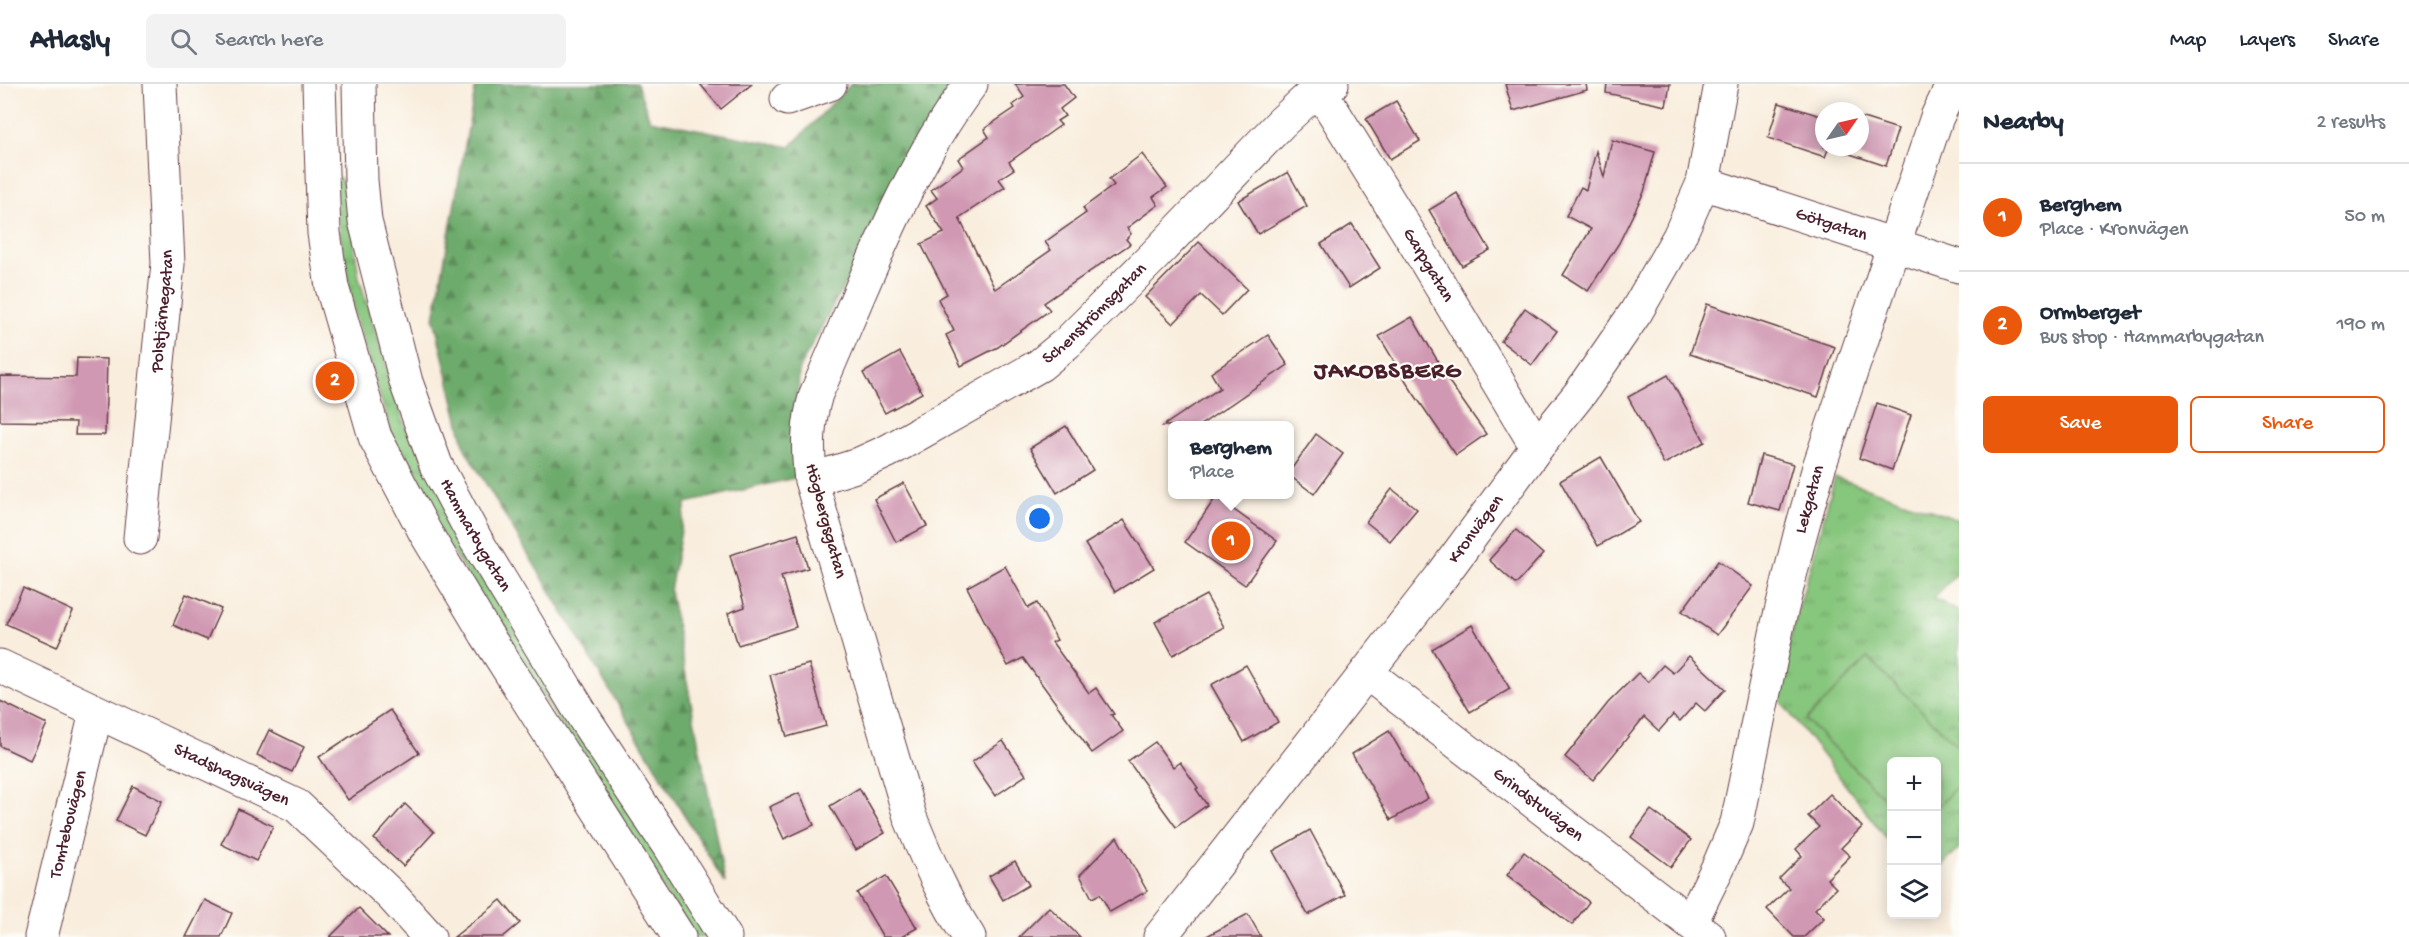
<!DOCTYPE html>
<html lang="en">
<head>
<meta charset="utf-8">
<style>
	:root { --surface:#fff; --page:#f2f2f3; --text:#1f2937; --muted:#747a83; --line:#e0e1e3; --accent:#ea580c }
	body { margin:0; font-family:"Gochi Hand",sans-serif; background:var(--page); color:var(--text) }
	.controls { position:absolute; right:18px; bottom:18px; display:grid; overflow:hidden; border-radius:9px; box-shadow:0 3px 15px #0003 }
	.controls button { width:54px; height:54px; display:grid; place-items:center; padding:0; border:0; border-bottom:2px solid var(--line); background:var(--surface); color:var(--text); font:30px sans-serif }
	.compass { position:absolute; left:1815px; top:18px; width:54px; height:54px; border-radius:50%; background:var(--surface); box-shadow:0 3px 15px #0003; rotate:56deg }
	.you { position:absolute; left:1040px; top:435px; width:21px; height:21px; margin:-15px; border:4px solid #fff; border-radius:50%; background:#1a73e8; box-shadow:0 0 0 9px #1a73e833 }
	.badge { display:grid; place-items:center; width:39px; height:39px; border-radius:50%; background:var(--accent); color:#fff; font-size:20px; font-weight:700 }
	.pin { position:absolute; translate:-50% -50%; border:3px solid #fff; box-shadow:0 2px 6px #0006 }
	.popup { position:absolute; left:1168px; top:337px; width:126px; height:78px; box-sizing:border-box; display:grid; place-content:center; border-radius:9px; background:var(--surface); filter:drop-shadow(0 2px 4px #0005); font-size:20px; white-space:nowrap; color:var(--muted) }
	.popup b { font-size:22px; color:var(--text) }
	.popup::after { content:''; position:absolute; left:50%; top:100%; margin-left:-12px; border:12px solid transparent; border-top-color:var(--surface) }
	.list { margin:0; padding:0; list-style:none }
	h2 { display:flex; justify-content:space-between; align-items:center; height:78px; margin:0; padding:0 24px; font-size:26px }
	h2 small { font-size:20px; font-weight:400; color:var(--muted) }
	.list li { display:grid; grid-template-columns:39px 1fr auto; gap:18px; align-items:center; box-sizing:border-box; height:108px; padding:0 24px; border-top:2px solid var(--line) }
	.list b { display:block; font-size:22px; white-space:nowrap }
	.list p { margin:0; font-size:20px; white-space:nowrap; color:var(--muted) }
	.list em { font-size:20px; font-style:normal; color:var(--muted) }
	.actions { display:flex; gap:12px; padding:18px 24px }
	.actions a { flex:1; padding:14px 0; border:2px solid var(--accent); border-radius:9px; text-align:center; font-size:21px; color:var(--accent) }
	.actions .main { background:var(--accent); color:#fff }
	.icon { flex:none; width:33px; height:33px; fill:none; stroke:currentColor; stroke-width:2; stroke-linecap:round; stroke-linejoin:round }
	.map { position:relative; flex:none; width:1959px; height:853px; overflow:hidden }
	header { display:flex; align-items:center; gap:36px; box-sizing:border-box; height:84px; padding:0 30px; background:var(--surface); border-bottom:2px solid var(--line) }
	header strong { font-size:28px }
	nav { display:flex; gap:33px; margin-inline-start:auto; font-size:21px }
	.search { width:420px; height:54px; background:var(--page); display:flex; align-items:center; gap:15px; box-sizing:border-box; padding:0 21px; border-radius:9px; color:var(--muted); font-size:22px }
	main { display:flex }
	aside { flex:1; background:var(--surface) }
	.map>svg:first-child { display:block }
</style>
</head>
<body>
<header>
<strong>Atlasly</strong>
<div class="search"><svg class="icon" aria-label="search" viewBox="0 0 24 24"><circle cx="10" cy="10" r="6"/><path d="M15 15l6 6"/></svg>Search here</div>
<nav><a>Map</a><a>Layers</a><a>Share</a></nav>
</header>
<main>
<div class="map">
<svg width="1959" height="853" viewBox="0 0 1959 853">
	<defs>
		<pattern id="grass-tufts" width="24" height="20" patternUnits="userSpaceOnUse" patternTransform="scale(1.5)"><rect width="24" height="20" fill="#87c67d"/><path d="M3 7l-1-3M5 7V3M7 7l1-3M15 17l-1-3M17 17v-4M19 17l1-3" fill="none" stroke="#70a067"/></pattern>
		<pattern id="forest-firs" width="22" height="20" patternUnits="userSpaceOnUse" patternTransform="scale(1.5)"><rect width="22" height="20" fill="#6dab6c"/><path d="M5 1l3.5 6h-7zM16 11l3.5 6h-7z" fill="#5c8b59"/></pattern>
	</defs>
	<rect width="100%" height="100%" fill="#fdfcf7"/>
	<filter id="ink" filterUnits="userSpaceOnUse"><feTurbulence type="fractalNoise" baseFrequency=".0167" numOctaves="2"/><feDisplacementMap in="SourceGraphic" scale="12" xChannelSelector="R" yChannelSelector="G"/><feConvolveMatrix kernelMatrix="1 2 1 2 8 2 1 2 1" color-interpolation-filters="sRGB"/></filter>
	<filter id="wash" filterUnits="userSpaceOnUse"><feTurbulence type="fractalNoise" baseFrequency=".008" numOctaves="4" result="noise"/><feDisplacementMap in="SourceGraphic" scale="24" xChannelSelector="R" yChannelSelector="G"/><feGaussianBlur stdDeviation="1.35" result="paint"/><feColorMatrix in="noise" values="0 0 0 0 0 0 0 0 0 0 0 0 0 0 0 0 0 1.4 0 .05"/><feComposite in="paint" operator="in"/></filter>
	<g filter="url(#wash)">
		<rect width="100%" height="100%" fill="#f9eede"/>
		<g fill="url(#grass-tufts)" stroke="#687254" stroke-width="1.5">
			<path d="M341,94l8,29 10,71 46,148 304,511h-16l-259,-415 -41,-84 -38,-121 -13,-68 -8,-70z"/>
			<path d="M1835,393l124,43v52l-26,26 26,14v236l-22,23 -1,-109h-44l-1,82 -116,-150z"/>
		</g>
		<path fill="url(#forest-firs)" stroke="#5c654c" stroke-width="1.5" d="M476,0h161l13,36 140,27 61,-63h102l-154,285 -4,109 -109,25 -16,88 55,292 -260,-434 -31,-130z"/>
		<path fill="#87c67d" stroke="#687254" stroke-width="1.5" d="M1868,574l91,89v37l-22,23 -1,-45h-44l-1,43 -85,-85z"/>
		<g id="blocks">
			<g fill="#d098b2">
				<path d="M700,0h52l-31,25z"/>
				<path d="M1015,0h49l10,14 -14,11 5,7 -8,5 4,4 -52,37 5,7 -15,10 6,8 -46,31 36,71 56,-39 -6,-8 41,-29 -3,-5 31,-23 -5,-6 33,-25 25,33 -14,10 5,8 -31,23 4,6 -5,5 4,5 -86,59 6,7 -52,37 -37,19 -15,-31 8,-4 -16,-32 9,-5 -26,-50 23,-11 -18,-27 11,-8 -6,-8 32,-23 -5,-8 31,-22 -5,-8 31,-21 -2,-3 11,-8z"/>
				<path d="M1505,0h81l1,6 -74,21z"/>
				<path d="M1607,0h63l-4,22 -60,-13z"/>
				<path d="M1396,17l24,40 -30,18 -24,-40z"/>
				<path d="M1779,19l45,14v30h5l-4,10 -57,-19z"/>
				<path d="M1860,33l38,12 -12,37 -57,-19h31z"/>
				<path d="M1612,56l43,12 -11,40 -25,51 -31,48 -25,-16 28,-46 -25,-13 15,-29 5,3 10,-39 8,26z"/>
				<path d="M1288,88l19,34 -49,28 -20,-33z"/>
				<path d="M1457,109l33,57 -28,16 -33,-56z"/>
				<path d="M1352,140l28,44 -31,20 -28,-44z"/>
				<path d="M1199,158l48,47 -25,26 -21,-20 -28,29 -28,-27z"/>
				<path d="M1707,220l128,43 -17,50 -128,-43z"/>
				<path d="M1525,224l32,23 -25,34 -31,-24z"/>
				<path d="M1412,233l28,48 -2,1 48,68 -30,21 -44,-64 -33,-55z"/>
				<path d="M1268,251l20,30 -89,61h-36l57,-38 -9,-15z"/>
				<path d="M900,268l22,41 -37,20 -22,-40z"/>
				<path d="M77,274l30,1 -2,76h-30l1,-13 -76,-1v-45l76,1z"/>
				<path d="M1668,291l37,67 -41,22 -36,-67z"/>
				<path d="M1877,319l34,12 -19,55 -33,-12z"/>
				<path d="M1066,342l27,44 -36,23 -27,-45z"/>
				<path d="M1316,350l27,20 -29,40 -24,-18v-5z"/>
				<path d="M1761,371l32,9 -13,47 -32,-9z"/>
				<path d="M1601,373l38,65 -41,24 -38,-65z"/>
				<path d="M904,399l23,43 -31,16 -22,-43z"/>
				<path d="M1392,405l25,20 -27,32 -24,-19z"/>
				<path d="M1216,413l61,44 -32,44 -60,-43z"/>
				<path d="M1124,436l30,48 -39,24 -30,-48z"/>
				<path d="M1516,446l27,24 -27,30 -27,-24z"/>
				<path d="M798,450l10,34 -27,8 15,51 -58,18 -10,-32 17,-6 -15,-52z"/>
				<path d="M1718,477l35,25 -36,49 -35,-24z"/>
				<path d="M1005,482l23,42 9,-5 20,37 -5,2 37,51 7,-5 18,26 -3,1 12,16 -31,22 -69,-95 -15,8 -41,-79z"/>
				<path d="M23,504l50,23 -16,36 -51,-23z"/>
				<path d="M186,510l35,15 -14,31 -34,-15z"/>
				<path d="M1206,511l18,32 -51,28 -18,-33z"/>
				<path d="M1472,541l38,64 -40,23 -38,-63z"/>
				<path d="M1689,572l36,33 -20,22 -9,-8 -16,18 -7,-6 -14,16 -15,-14 -51,63 -28,-23 43,-54 30,-30 10,9 15,-17 10,8z"/>
				<path d="M809,580l17,62 -39,11 -17,-62z"/>
				<path d="M1246,581l32,57 -34,20 -33,-57z"/>
				<path d="M0,617l47,23 -17,36 -30,-14z"/>
				<path d="M390,626l29,43 -71,47 -29,-43z"/>
				<path d="M269,646l35,17 -12,25 -35,-17z"/>
				<path d="M1389,647l39,67 -37,22 -39,-66z"/>
				<path d="M1003,657l23,34 -31,21 -23,-34z"/>
				<path d="M1155,658l18,25 7,-5 18,26 -2,1 11,16 -31,22 -48,-66z"/>
				<path d="M133,702l29,15 -17,34 -29,-14z"/>
				<path d="M859,704l26,45 -29,17 -26,-44z"/>
				<path d="M799,709l15,32 -30,14 -15,-32z"/>
				<path d="M1830,710l32,33 -21,21 9,8 -23,23 9,9 -21,21 9,9 -20,19h-10l-27,-28 22,-21 -10,-9 23,-23 -6,-7 23,-22 -11,-11z"/>
				<path d="M405,720l29,28 -31,34 -29,-27z"/>
				<path d="M238,725l35,17 -17,35 -35,-17z"/>
				<path d="M1651,726l40,30 -20,27 -40,-30z"/>
				<path d="M1310,746l35,65 -37,20 -35,-64z"/>
				<path d="M1117,753l30,54 -37,21 -10,-18 -8,4 -12,-23z"/>
				<path d="M1524,768l65,50 -17,23 -65,-50z"/>
				<path d="M1015,777l14,24 -26,15 -14,-24z"/>
				<path d="M886,792l31,52 -16,9h-18l-26,-44z"/>
				<path d="M205,816l27,13 -11,24h-35z"/>
				<path d="M501,816l19,23 -17,14h-49z"/>
				<path d="M1049,823l31,30h-61z"/>
				<path d="M359,824l29,29h-58z"/>
				<path d="M1248,830l13,23h-56z"/>
			</g>
		</g>
	</g>
	<g filter="url(#ink)">
		<use href="#blocks" fill-opacity="0" stroke="#643e46" stroke-width="1.5"/>
		<g fill="none" stroke-linecap="round" stroke-linejoin="round">
			<g stroke="#643e46" stroke-width="35">
				<g id="minor">
					<path id="s1" d="M1316,0l100,161 121,202"/>
					<path d="M787,15l43,-15"/>
					<path id="s2" d="M1703,99l256,83"/>
					<path id="s3" d="M811,396l44,-14 33,-15 152,-86 28,-23 86,-86 127,-133 38,-35 13,-4"/>
					<path id="s4" d="M140,454l28,-274 -8,-180"/>
					<path id="s5" d="M0,582l297,140 95,90 37,41"/>
					<path id="s6" d="M1367,589l342,264"/>
					<path id="s7" d="M1691,838l28,-57 18,-42 41,-199 22,-89 19,-68 118,-350 16,-33"/>
					<path id="s8" d="M41,853l55,-224"/>
					<path d="M969,853c-25,-38 -42,-78 -59,-120l-99,-337c-4,-31 -4,-56 5,-86 46,-103 87,-220 155,-310"/>
					<path id="s9" d="M1160,853l281,-360 96,-130 44,-55 55,-80 43,-75 24,-54 18,-99"/>
				</g>
			</g>
			<g stroke="#643e46" stroke-width="35">
				<g id="major">
					<path d="M319,0l5,149 8,54 43,150 50,95 61,102 193,303"/>
					<path id="s10" d="M359,0l2,96 4,41 41,161 30,83 40,75 110,181 84,127 55,89"/>
				</g>
			</g>
			<use href="#minor" stroke="#fff" stroke-width="33"/>
			<use href="#major" stroke="#fff" stroke-width="33"/>
		</g>
	</g>
	<g text-anchor="middle" dominant-baseline="central" stroke-width="4.5" stroke-linejoin="round" paint-order="stroke">
		<g font-size="18" fill="#4a1f2b" stroke="#fdfcf7">
			<text stroke="none"><textPath href="#s2" startOffset="135">Götgatan</textPath></text>
			<text stroke="none"><textPath href="#s1" startOffset="213">Garpgatan</textPath></text>
			<text stroke="none"><textPath href="#s4" startOffset="228">Polstjärnegatan</textPath></text>
			<text stroke="none"><textPath href="#s3" startOffset="332">Schenströmsgatan</textPath></text>
			<text stroke="none"><textPath href="#s7" startOffset="441">Lekgatan</textPath></text>
			<text transform="translate(825 437) rotate(75)">Högbergsgatan</text>
			<text stroke="none"><textPath href="#s9" startOffset="516">Kronvägen</textPath></text>
			<text stroke="none"><textPath href="#s10" startOffset="472">Hammarbygatan</textPath></text>
			<text stroke="none"><textPath href="#s5" startOffset="256">Stadshagsvägen</textPath></text>
			<text stroke="none"><textPath href="#s6" startOffset="216">Grindstuvägen</textPath></text>
			<text stroke="none"><textPath href="#s8" startOffset="116">Tomtebovägen</textPath></text>
		</g>
		<g font-size="24" font-weight="bold" letter-spacing="1.5" fill="#4a1f2b" stroke="#fdfcf7">
			<text x="1388" y="288">JAKOBSBERG</text>
		</g>
	</g>
</svg>
<div class="controls">
<button>+</button>
<button>−</button>
<button><svg class="icon" aria-label="layers" viewBox="0 0 24 24"><path d="M12 4l9 5-9 5-9-5zM3 14l9 5 9-5"/></svg></button>
</div>
<svg class="compass" viewBox="-18 -18 36 36"><path d="M0-13l5 13h-10z" fill="#e53935"/><path d="M0 13l5-13h-10z" fill="#747a83"/></svg>
<div class="you"></div>
<div class="pin badge" style="left:1231px;top:457px">1</div>
<div class="popup"><b>Berghem</b>Place</div>
<div class="pin badge" style="left:335px;top:297px">2</div>
</div>
<aside>
<h2>Nearby<small>2 results</small></h2>
<ul class="list">
<li><span class="badge">1</span><div><b>Berghem</b><p>Place · Kronvägen</p></div><em>50 m</em></li>
<li><span class="badge">2</span><div><b>Ormberget</b><p>Bus stop · Hammarbygatan</p></div><em>190 m</em></li>
</ul>
<div class="actions"><a class="main">Save</a><a>Share</a></div>
</aside>
</main>
</body>
</html>
